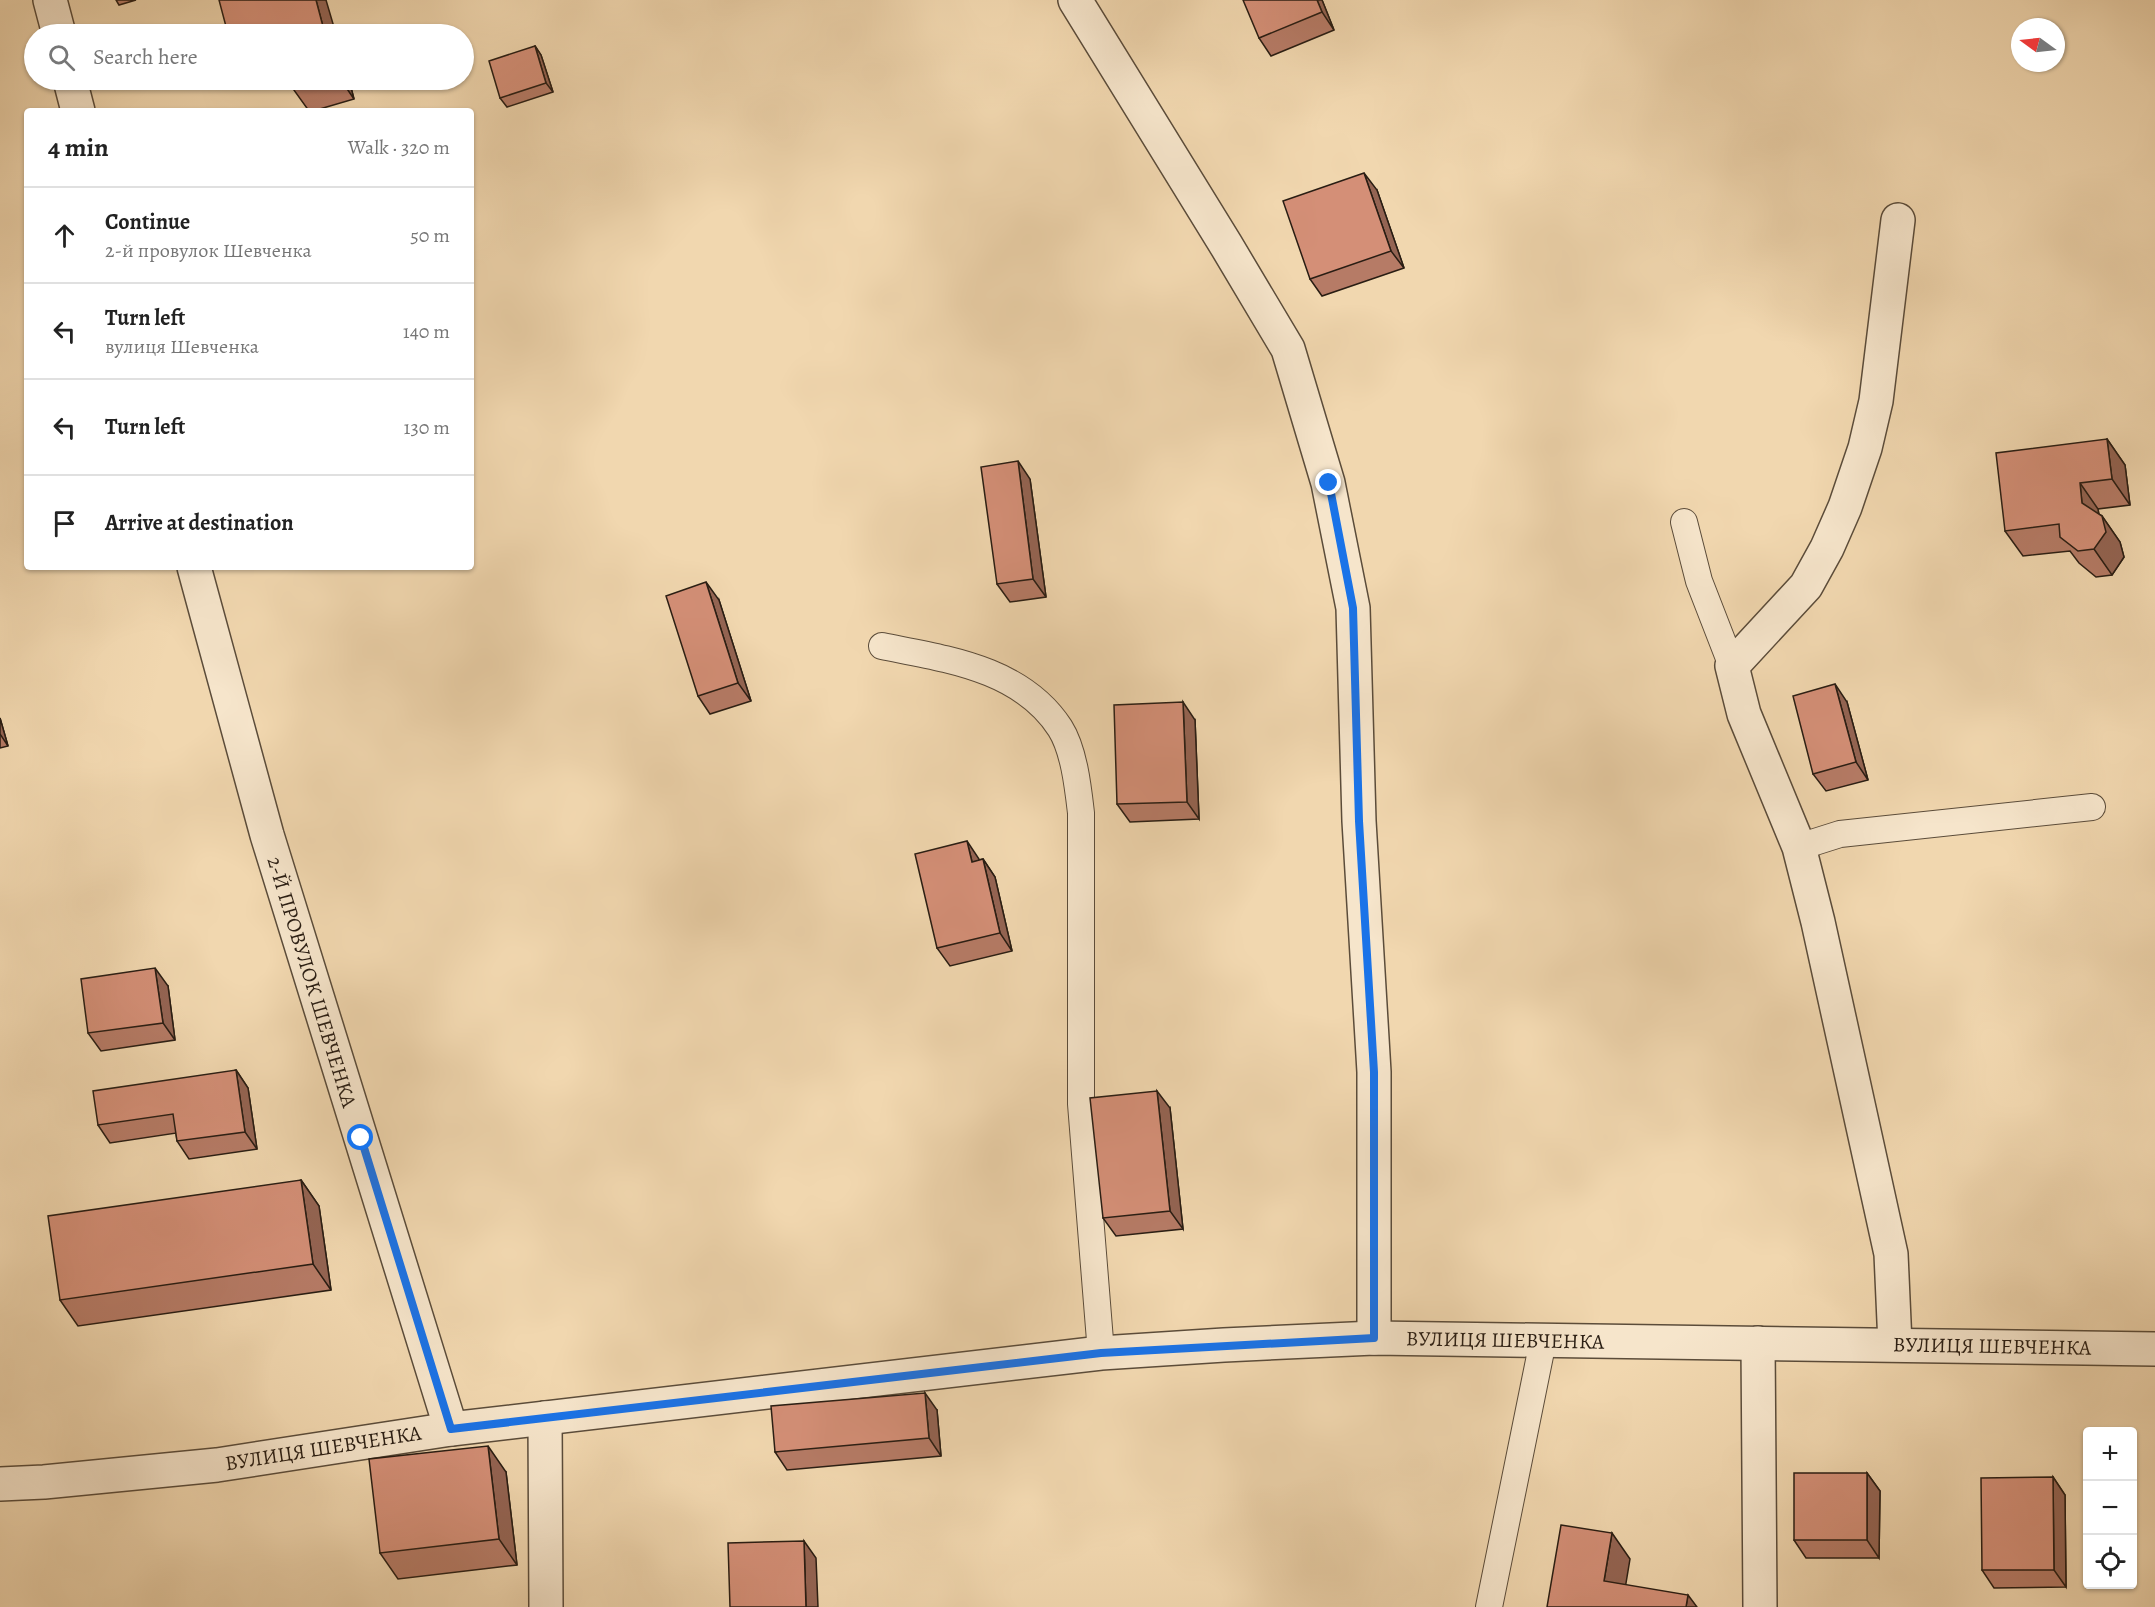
<!DOCTYPE html>
<html lang="en">
<head>
<meta charset="utf-8">
<style>
	:root { --surface:#fff; --page:#f6f6f6; --text:#222; --muted:#767676; --line:#e0e0e0 }
	body { margin:0; font-family:Alegreya,serif; background:var(--page); color:var(--text) }
	.controls { position:absolute; right:18px; bottom:18px; display:grid; overflow:hidden; border-radius:6px; box-shadow:0 2px 4px #0004 }
	.controls button { width:54px; height:54px; display:grid; place-items:center; padding:0; border:0; border-bottom:2px solid var(--line); background:var(--surface); color:var(--text); font:30px sans-serif }
	.compass { position:absolute; left:2011px; top:18px; width:54px; height:54px; border-radius:50%; background:var(--surface); box-shadow:0 2px 4px #0004; rotate:285deg }
	.stop { position:absolute; width:18px; height:18px; margin:-14px; border:4px solid #1a73e8; border-radius:50%; background:#fff }
	.stop.end { background:#1a73e8; border-color:#fff; box-shadow:0 2px 6px #0008 }
	.list { margin:0; padding:0; list-style:none }
	h2 { display:flex; justify-content:space-between; align-items:center; height:78px; margin:0; padding:0 24px; font-size:26px }
	h2 small { font-size:20px; font-weight:400; color:var(--muted) }
	.list li { display:grid; grid-template-columns:39px 1fr auto; gap:18px; align-items:center; box-sizing:border-box; height:96px; padding:0 24px; border-top:2px solid var(--line) }
	.list b { display:block; font-size:22px; white-space:nowrap }
	.list p { margin:0; font-size:20px; white-space:nowrap; color:var(--muted) }
	.list em { font-size:20px; font-style:normal; color:var(--muted) }
	.icon { flex:none; width:33px; height:33px; fill:none; stroke:currentColor; stroke-width:2; stroke-linecap:round; stroke-linejoin:round }
	.map { position:relative; flex:none; width:2155px; height:1607px; overflow:hidden }
	.search { position:absolute; background:var(--surface); box-shadow:0 2px 4px #0004; left:24px; top:24px; width:450px; height:66px; display:flex; align-items:center; gap:15px; box-sizing:border-box; padding:0 21px; border-radius:33px; color:var(--muted); font-size:22px }
	.panel { position:absolute; background:var(--surface); box-shadow:0 2px 4px #0004; left:24px; top:108px; width:450px; height:462px; border-radius:6px }
	.map>svg:first-child { display:block }
</style>
</head>
<body>
<div class="map">
<svg width="2155" height="1607" viewBox="0 0 2155 1607">
	<rect width="100%" height="100%" fill="#f1d7af"/>
	<filter id="stains"><feTurbulence type="fractalNoise" baseFrequency=".00333" numOctaves="4"/><feColorMatrix values="0 0 0 0 .2 0 0 0 0 .09 0 0 0 0 .02 0 0 0 .5 -.17"/></filter>
	<radialGradient id="worn" r=".72"><stop offset=".6" stop-color="#630" stop-opacity="0"/><stop offset="1" stop-color="#630" stop-opacity=".3"/></radialGradient>
	<g fill="none" stroke-linecap="round" stroke-linejoin="round">
		<g stroke="#5b4c3a" stroke-width="28">
			<g id="service">
				<path d="M1684,522l15,59 33,85"/>
				<path d="M882,646c64,13 139,22 178,82 14,22 18,59 21,85v291l20,249"/>
				<path d="M1799,847l41,-13 252,-27"/>
				<path d="M1489,1607l54,-266"/>
			</g>
		</g>
		<g stroke="#5b4c3a" stroke-width="36">
			<g id="minor">
				<path d="M50,0l9,34"/>
				<path d="M1075,0l151,245 62,104 40,134 25,125 6,213 15,251v266"/>
				<path d="M70,80l8,31"/>
				<path d="M194,567l73,268 184,594"/>
				<path d="M1758,1343l2,264"/>
				<path d="M1895,1344l-4,-90 -73,-332 -19,-75 -55,-133 -12,-48 74,-80 21,-38 18,-41 20,-59 11,-47 22,-181"/>
				<path d="M545,1418l1,189"/>
				<path d="M0,1484l44,-2 173,-17 234,-36 650,-76 123,-8 150,-7 781,11"/>
			</g>
		</g>
		<use href="#service" stroke="#f6e5cb" stroke-width="26"/>
		<use href="#minor" stroke="#f6e5cb" stroke-width="33"/>
	</g>
	<g fill="#b67b66" stroke="#291d13" stroke-width="1.5">
		<path d="M116,0h20l-17,5z"/>
		<path d="M1322,0l12,30 -63,26 -12,-18z"/>
		<path d="M535,46l6,9 12,37 -46,15 -7,-9z"/>
		<path d="M289,80h60l5,19 -41,12h-4l-18,-25z"/>
		<path d="M1377,190l27,78 -82,28 -12,-17z"/>
		<path d="M2107,439l18,26 5,40 -32,4 1,5 3,2 18,26 4,15 -12,18 -16,2 -17,-14 -9,-12 -47,5 -18,-25z"/>
		<path d="M1030,479l16,118 -36,5 -13,-18z"/>
		<path d="M719,600l32,101 -41,13 -12,-18z"/>
		<path d="M1847,702l21,78 -42,11 -13,-17z"/>
		<path d="M0,718l8,28 -8,2z"/>
		<path d="M1195,720l4,99 -69,3 -13,-18z"/>
		<path d="M983,859l12,18 17,74 -62,15 -13,-18 42,-88z"/>
		<path d="M168,986l7,54 -74,11 -13,-18z"/>
		<path d="M236,1070l12,18 9,61 -68,10 -12,-18 -1,-8 -66,10 -12,-18z"/>
		<path d="M1170,1108l13,121 -67,7 -13,-18z"/>
		<path d="M301,1180l18,26 12,84 -253,36 -18,-26z"/>
		<path d="M937,1410l4,46 -154,14 -12,-18z"/>
		<path d="M506,1472l11,93 -119,14 -18,-26z"/>
		<path d="M1867,1473l13,18 -1,67h-73l-12,-18z"/>
		<path d="M2053,1477l12,18 1,92 -72,1 -12,-18z"/>
	</g>
	<g fill="#946453" stroke="#291d13" stroke-width="1.5">
		<path d="M316,0h10l10,34h-11z"/>
		<path d="M1317,0h5l12,30 -12,-18z"/>
		<path d="M535,46l6,9 12,37 -7,-9z"/>
		<path d="M341,80h8l5,19z"/>
		<path d="M1364,173l13,17 27,78 -13,-17z"/>
		<path d="M2107,439l18,26 5,40 -18,-26z"/>
		<path d="M1018,461l12,18 16,118 -13,-18z"/>
		<path d="M2080,483l18,26 2,20 -18,-26z"/>
		<path d="M2102,516l18,26 4,15 -12,18 -18,-26z"/>
		<path d="M706,582l13,18 32,101 -13,-18z"/>
		<path d="M1835,684l12,18 21,78 -12,-18z"/>
		<path d="M1183,702l12,18 4,99 -12,-17z"/>
		<path d="M0,718l8,28 -8,-12z"/>
		<path d="M967,841l12,18 5,20 -12,-17z"/>
		<path d="M983,859l12,18 17,74 -12,-18z"/>
		<path d="M155,968l13,18 7,54 -12,-17z"/>
		<path d="M236,1070l12,18 9,61 -12,-17z"/>
		<path d="M1157,1091l13,17 13,121 -13,-18z"/>
		<path d="M301,1180l18,26 12,84 -18,-26z"/>
		<path d="M925,1393l12,17 4,46 -12,-18z"/>
		<path d="M488,1446l18,26 11,93 -18,-26z"/>
		<path d="M1867,1473l13,18 -1,67 -12,-18z"/>
		<path d="M2053,1477l12,18 1,92 -12,-17z"/>
		<path d="M1612,1533l18,26 -8,48 -18,-26z"/>
		<path d="M804,1541l12,17 2,49h-12z"/>
		<path d="M1688,1595l9,12h-11z"/>
	</g>
	<g fill="#d48f77" stroke="#291d13" stroke-width="1.5">
		<path d="M219,0h97l9,34h-97z"/>
		<path d="M1243,0h74l5,12 -63,26z"/>
		<path d="M535,46l11,37 -46,15 -11,-37z"/>
		<path d="M289,80h25l-23,6z"/>
		<path d="M1364,173l27,78 -81,28 -27,-78z"/>
		<path d="M2107,439l5,40 -32,4 2,20 20,13 4,16 -12,17 -16,2 -18,-14 -1,-13 -54,7 -9,-78z"/>
		<path d="M1018,461l15,118 -36,5 -16,-117z"/>
		<path d="M706,582l32,101 -40,13 -32,-100z"/>
		<path d="M1835,684l21,78 -43,12 -20,-78z"/>
		<path d="M1183,702l4,100 -70,2 -3,-99z"/>
		<path d="M967,841l5,21 11,-3 17,74 -63,15 -22,-94z"/>
		<path d="M155,968l8,55 -75,10 -7,-54z"/>
		<path d="M236,1070l9,62 -68,9 -4,-27 -75,11 -5,-34z"/>
		<path d="M1157,1091l13,120 -67,7 -13,-120z"/>
		<path d="M301,1180l12,84 -253,36 -12,-84z"/>
		<path d="M925,1393l4,45 -154,14 -4,-46z"/>
		<path d="M488,1446l11,93 -119,14 -11,-94z"/>
		<rect x="1794" y="1473" width="73" height="67"/>
		<path d="M2053,1477l1,93h-72l-1,-92z"/>
		<path d="M1561,1525l51,8 -8,48 84,14 -2,12h-139z"/>
		<path d="M804,1541l2,66h-76l-2,-64z"/>
	</g>
	<g fill="none" stroke-linecap="round" stroke-linejoin="round">
		<path stroke="#1a73e8" stroke-width="8" d="M361,1138l90,291 650,-76 273,-15v-266l-15,-251 -6,-213 -24,-125"/>
	</g>
	<g text-anchor="middle" dominant-baseline="central" stroke-width="4.5" stroke-linejoin="round" paint-order="stroke">
		<g font-size="21" fill="#291d13" stroke="#f6e5cb">
			<text transform="translate(312 982) rotate(73)">2-Й ПРОВУЛОК ШЕВЧЕНКА</text>
			<text transform="translate(1505 1340) rotate(1)">ВУЛИЦЯ ШЕВЧЕНКА</text>
			<text transform="translate(1992 1346) rotate(1)">ВУЛИЦЯ ШЕВЧЕНКА</text>
			<text transform="translate(323 1448) rotate(-9)">ВУЛИЦЯ ШЕВЧЕНКА</text>
		</g>
	</g>
	<rect width="100%" height="100%" filter="url(#stains)"/>
	<rect width="100%" height="100%" fill="url(#worn)"/>
</svg>
<div class="controls">
<button>+</button>
<button>−</button>
<button><svg class="icon" aria-label="locate" viewBox="0 0 24 24"><circle cx="12" cy="12" r="6"/><path d="M12 2v4M12 18v4M2 12h4M18 12h4"/></svg></button>
</div>
<svg class="compass" viewBox="-18 -18 36 36"><path d="M0-13l5 13h-10z" fill="#e53935"/><path d="M0 13l5-13h-10z" fill="#767676"/></svg>
<div class="stop" style="left:361px;top:1138px"></div>
<div class="stop end" style="left:1329px;top:483px"></div>
<div class="search"><svg class="icon" aria-label="search" viewBox="0 0 24 24"><circle cx="10" cy="10" r="6"/><path d="M15 15l6 6"/></svg>Search here</div>
<section class="panel">
<h2>4 min<small>Walk · 320 m</small></h2>
<ul class="list">
<li><svg class="icon" aria-label="ahead" viewBox="0 0 24 24"><path d="M12 20V5M6 11l6-6 6 6"/></svg><div><b>Continue</b><p>2-й провулок Шевченка</p></div><em>50 m</em></li>
<li><svg class="icon" aria-label="left" viewBox="0 0 24 24"><path d="M17 20v-9H6M10 6l-5 5 5 5"/></svg><div><b>Turn left</b><p>вулиця Шевченка</p></div><em>140 m</em></li>
<li><svg class="icon" aria-label="left" viewBox="0 0 24 24"><path d="M17 20v-9H6M10 6l-5 5 5 5"/></svg><div><b>Turn left</b></div><em>130 m</em></li>
<li><svg class="icon" aria-label="arrive" viewBox="0 0 24 24"><path d="M6 21V4h12l-3 4 3 4H6"/></svg><div><b>Arrive at destination</b></div></li>
</ul>
</section>
</div>
</body>
</html>
